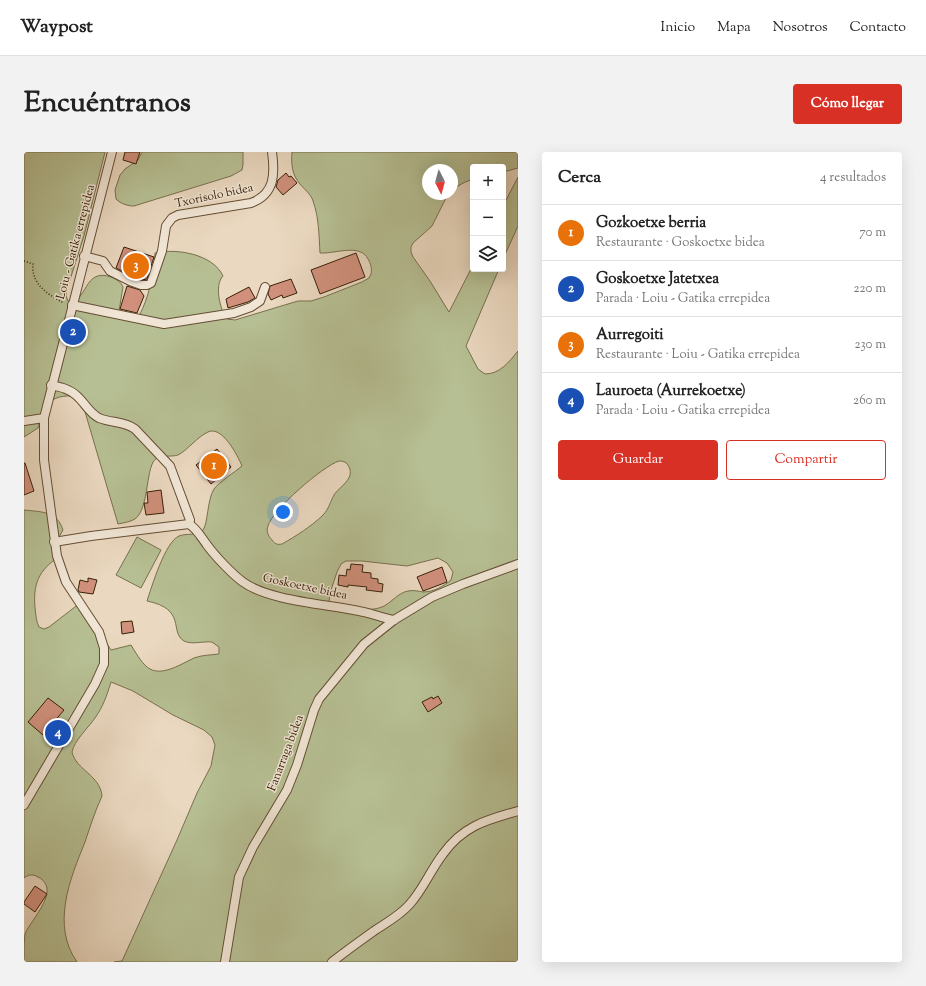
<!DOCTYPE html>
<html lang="es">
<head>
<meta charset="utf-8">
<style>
	:root { --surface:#fff; --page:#f2f2f2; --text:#222; --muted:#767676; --line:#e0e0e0; --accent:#d93025 }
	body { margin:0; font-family:"Sorts Mill Goudy",serif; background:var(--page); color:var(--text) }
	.controls { position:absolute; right:12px; top:12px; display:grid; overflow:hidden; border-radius:4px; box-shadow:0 4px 16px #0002 }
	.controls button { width:36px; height:36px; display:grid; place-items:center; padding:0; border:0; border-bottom:1px solid var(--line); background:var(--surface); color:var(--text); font:20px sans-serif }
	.compass { position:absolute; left:398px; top:12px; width:36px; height:36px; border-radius:50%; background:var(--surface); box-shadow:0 4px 16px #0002; rotate:174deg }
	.you { position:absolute; left:259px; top:360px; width:14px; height:14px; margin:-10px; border:3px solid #fff; border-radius:50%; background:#1a73e8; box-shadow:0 0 0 6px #1a73e833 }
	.badge { display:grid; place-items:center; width:26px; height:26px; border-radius:50%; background:var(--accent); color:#fff; font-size:13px; font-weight:700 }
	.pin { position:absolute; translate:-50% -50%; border:2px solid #fff; box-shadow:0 1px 4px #0006 }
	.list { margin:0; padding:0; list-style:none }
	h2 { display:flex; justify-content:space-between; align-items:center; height:52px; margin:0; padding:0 16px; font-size:17px }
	h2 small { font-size:13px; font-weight:400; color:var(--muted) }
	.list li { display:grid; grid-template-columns:26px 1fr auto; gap:12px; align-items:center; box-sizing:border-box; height:56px; padding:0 16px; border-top:1px solid var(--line) }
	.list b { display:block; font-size:15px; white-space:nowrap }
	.list p { margin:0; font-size:13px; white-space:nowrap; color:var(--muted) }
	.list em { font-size:13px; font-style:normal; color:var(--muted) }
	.actions { display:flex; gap:8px; padding:12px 16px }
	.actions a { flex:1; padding:9px 0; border:1px solid var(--accent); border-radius:4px; text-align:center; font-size:14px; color:var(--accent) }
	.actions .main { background:var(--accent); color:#fff }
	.icon { flex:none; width:22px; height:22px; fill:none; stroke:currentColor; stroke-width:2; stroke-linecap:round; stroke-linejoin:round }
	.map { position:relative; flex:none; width:494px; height:810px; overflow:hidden; border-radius:4px }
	header { display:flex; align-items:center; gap:24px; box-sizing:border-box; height:56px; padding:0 20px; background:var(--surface); border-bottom:1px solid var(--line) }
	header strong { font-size:19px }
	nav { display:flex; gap:22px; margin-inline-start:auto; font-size:14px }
	.intro { display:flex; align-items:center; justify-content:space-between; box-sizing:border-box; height:96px; padding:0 24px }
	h1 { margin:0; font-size:28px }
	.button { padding:10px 18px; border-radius:4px; background:var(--accent); color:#fff; font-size:14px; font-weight:700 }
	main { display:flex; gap:24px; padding:0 24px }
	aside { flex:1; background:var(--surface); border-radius:4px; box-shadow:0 4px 16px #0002 }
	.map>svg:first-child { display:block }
</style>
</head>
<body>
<header>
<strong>Waypost</strong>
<nav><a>Inicio</a><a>Mapa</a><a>Nosotros</a><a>Contacto</a></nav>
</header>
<div class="intro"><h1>Encuéntranos</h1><a class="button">Cómo llegar</a></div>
<main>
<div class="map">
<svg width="494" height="810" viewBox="0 0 494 810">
	<rect width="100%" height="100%" fill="#ead8c0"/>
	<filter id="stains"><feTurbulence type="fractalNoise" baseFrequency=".005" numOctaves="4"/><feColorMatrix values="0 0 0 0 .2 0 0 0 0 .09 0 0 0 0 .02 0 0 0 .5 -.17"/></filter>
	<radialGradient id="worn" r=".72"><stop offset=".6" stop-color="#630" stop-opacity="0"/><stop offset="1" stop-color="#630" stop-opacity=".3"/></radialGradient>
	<g fill="#b6bf93" stroke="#78704c" fill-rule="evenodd">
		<path d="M0,0h81l-21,84 -17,53 -1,7 2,5c20,3 15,-34 43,-24 5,2 10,5 12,10l-4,24 20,5c10,-19 15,-42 16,-63 21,-5 58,1 68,23 -9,9 -3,34 4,43l8,1 63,-19h13l13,-4 38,-15 7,-4 2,-4c1,-5 0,-10 -3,-15 -8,-16 -33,-5 -48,-6 -1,-17 -1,-36 -7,-52 -2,-7 -8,-11 -13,-17 -8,-9 -9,-20 -8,-32h226v16l-15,4v-5h-30v12l-10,4 -11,7v-20h-24v24h20l-16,32 -19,17 -2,4v5l2,5 17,24 19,31 24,-47v4h26l-33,77 12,23 7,5c15,0 24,-12 33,-23v611h-404l8,-1 55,-121 20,-47 14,-27 4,-21 -3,-8 -8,-7 -31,-15 -40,-24 -22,-9c-4,13 -8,25 -16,36 -7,10 -21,23 -23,34 4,18 28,23 30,44 -7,15 -12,31 -17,46 -15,37 -34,83 -8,120h-53c0,-8 0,-21 1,-28 6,-15 39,-46 11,-58 -5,-2 -8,-1 -12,2v-368c18,2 33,1 39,20l-4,7v20c-21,13 -26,28 -24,51 1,7 1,13 4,19l5,2 5,-2 31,-24 31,47 20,-5c14,23 20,34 49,20 5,-2 9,-5 14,-7 8,-3 17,-3 25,-4v-7l-7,-5c-9,-1 -20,3 -28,-1 -15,-9 3,-32 -37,-40 5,-15 18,-59 32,-65 7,-3 19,0 24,-6 5,-6 4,-30 11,-41 5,-7 21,-17 28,-23 -4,-10 -20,-41 -34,-34 -11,5 -19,17 -30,23 -6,2 -15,0 -21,3 -12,6 -7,50 -22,61 -5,3 -12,4 -17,5l-35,-119 -11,-9c-24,-1 -29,12 -34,32l-14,9zM315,309c4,0 8,1 10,6 6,12 -10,20 -15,28 -4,7 -5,14 -11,20 -11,11 -27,21 -41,29 -5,1 -7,0 -10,-4 -4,-4 -6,-9 -4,-14 4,-16 55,-60 71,-65zM414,406l9,5 6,9 -2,8c-7,6 -17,12 -28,12 -5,-1 -10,-2 -15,-1 -10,2 -15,10 -24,15 -16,8 -38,0 -55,-3l1,-10 7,-21 4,-8 5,-3h16l45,5z"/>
		<path d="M118,0h101v13l-1,5 -11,6 -97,30c-6,0 -13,-2 -18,-7l-1,-9 5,-15 5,-6 13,-9z"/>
		<path d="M494,25v49l-15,33v-53z"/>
		<path d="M113,385l24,13 -20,38 -25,-13z"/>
	</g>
	<g fill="#d0907c" stroke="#392006">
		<path d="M101,0h15l-4,12 -13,-4z"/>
		<path d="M262,21l3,4 2,-1 6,7 -14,12 -7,-8 2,-7z"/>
		<path d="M100,95l30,10 -7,22 -5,1 -10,-4 -16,-8z"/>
		<path d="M332,101l9,24 -45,17 -9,-24z"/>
		<path d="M267,127l6,14 -14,5 -1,-3 -11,5 -3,-6 2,-8z"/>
		<path d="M103,134l13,4 4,6 -7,17 -17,-4z"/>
		<path d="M225,135l6,11 -7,4 -20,6 -2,-9z"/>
		<path d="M193,297l14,18 -20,17 -15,-19z"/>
		<path d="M0,311h1l9,28 -10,4z"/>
		<path d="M137,338l3,23 -18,2 -2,-12h4l-1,-11z"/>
		<path d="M327,412l12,1 -1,7 9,1v5l7,1v4l5,1 -1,8 -16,-2 1,-3 -19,-2v2l-10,-2 1,-10 7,1 1,-7 3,1z"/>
		<path d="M418,415l5,15 -24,9 -6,-14z"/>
		<path d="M64,426l9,2 -4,14 -14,-2 -1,-2 2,-10 8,2z"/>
		<path d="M108,469l2,11 -12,2 -1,-12z"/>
		<path d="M414,544l4,7 -14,9 -6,-10 10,-5 1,2z"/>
		<path d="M24,546l16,12 -21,25 -15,-13z"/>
		<path d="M11,734l12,8 -12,18 -11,-8v-2z"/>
	</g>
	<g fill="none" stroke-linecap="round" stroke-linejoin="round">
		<g stroke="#654e34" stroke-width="10">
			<g id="minor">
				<path d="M60,104l19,5 7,10 20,10 11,4h6l4,-2 11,-32 4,-25 6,-8 6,-3 73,-12c24,-9 24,-29 21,-51"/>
				<path d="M48,153l92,19 70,-11 17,-6 9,-6 5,-14"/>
				<path d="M27,233c9,2 19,4 26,11 8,7 12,17 22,22 12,5 25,3 36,11l35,37 20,54 -1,4"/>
				<path d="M0,269l20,-3"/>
				<path d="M30,390l37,-6 98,-12c8,5 12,13 18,21 8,11 25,29 36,37 26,19 84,22 116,29 12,2 23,7 35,9"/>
				<path d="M0,653l71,-121 9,-20v-16l-5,-16 -33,-50 -9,-26 -13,-96v-42l68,-266"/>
				<path d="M201,810l14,-85 14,-30 34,-57 10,-25 17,-55 5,-11 45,-55 30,-24 38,-23 31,-13 55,-20"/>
				<path d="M308,810c14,-11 28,-21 42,-31 12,-8 25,-15 35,-26 14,-15 21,-34 34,-51 20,-28 43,-34 75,-43"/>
			</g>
		</g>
		<path stroke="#392006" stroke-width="1.5" stroke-dasharray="1 2" stroke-linecap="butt" d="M0,109l9,3c-2,20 15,31 31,39"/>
		<use href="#minor" stroke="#f1e6d6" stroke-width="8"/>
	</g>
	<g text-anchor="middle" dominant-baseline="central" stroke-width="3" stroke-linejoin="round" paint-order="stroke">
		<g font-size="12" fill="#392006" stroke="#f1e6d6">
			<text transform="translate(190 44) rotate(-12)">Txorisolo bidea</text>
			<text transform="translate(52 90) rotate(-75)">Loiu - Gatika errepidea</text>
			<text transform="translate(281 435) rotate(12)">Goskoetxe bidea</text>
			<text transform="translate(262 601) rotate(-69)">Fanarraga bidea</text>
		</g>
	</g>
	<rect width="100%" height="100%" filter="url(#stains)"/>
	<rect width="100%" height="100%" fill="url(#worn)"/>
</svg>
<div class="controls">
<button>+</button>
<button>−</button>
<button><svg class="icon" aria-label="layers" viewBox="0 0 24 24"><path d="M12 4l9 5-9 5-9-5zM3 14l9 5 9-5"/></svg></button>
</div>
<svg class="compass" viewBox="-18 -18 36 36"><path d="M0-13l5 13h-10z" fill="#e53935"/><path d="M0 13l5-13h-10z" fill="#767676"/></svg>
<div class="you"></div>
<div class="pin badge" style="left:190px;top:314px;background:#e8710a">1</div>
<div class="pin badge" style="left:49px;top:180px;background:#1a4fb4">2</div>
<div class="pin badge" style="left:112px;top:114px;background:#e8710a">3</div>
<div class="pin badge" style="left:34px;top:581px;background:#1a4fb4">4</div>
</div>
<aside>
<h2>Cerca<small>4 resultados</small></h2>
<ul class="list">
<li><span class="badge" style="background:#e8710a">1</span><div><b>Gozkoetxe berria</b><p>Restaurante · Goskoetxe bidea</p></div><em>70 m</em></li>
<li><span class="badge" style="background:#1a4fb4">2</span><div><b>Goskoetxe Jatetxea</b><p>Parada · Loiu - Gatika errepidea</p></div><em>220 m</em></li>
<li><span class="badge" style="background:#e8710a">3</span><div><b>Aurregoiti</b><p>Restaurante · Loiu - Gatika errepidea</p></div><em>230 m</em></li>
<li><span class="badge" style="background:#1a4fb4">4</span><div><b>Lauroeta (Aurrekoetxe)</b><p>Parada · Loiu - Gatika errepidea</p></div><em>260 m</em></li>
</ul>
<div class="actions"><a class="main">Guardar</a><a>Compartir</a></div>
</aside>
</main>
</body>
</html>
